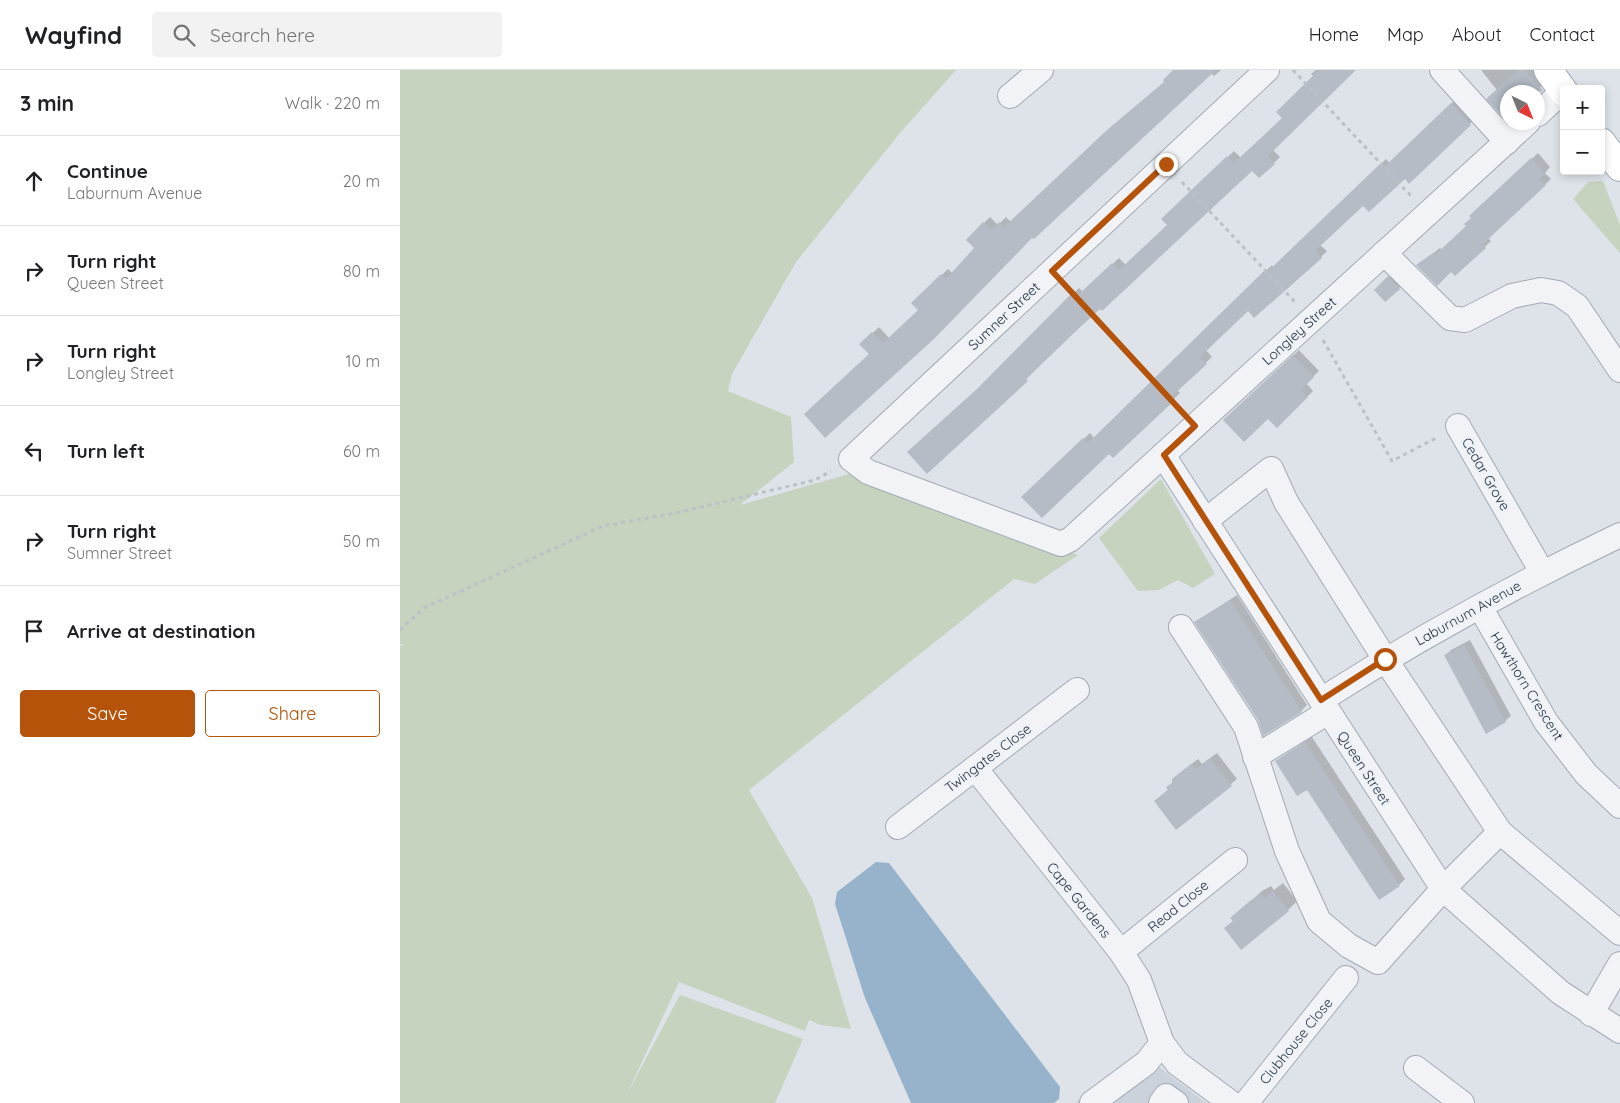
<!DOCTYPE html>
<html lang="en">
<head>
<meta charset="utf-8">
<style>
	:root { --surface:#fff; --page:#f2f2f2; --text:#202124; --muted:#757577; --line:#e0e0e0; --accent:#b45309 }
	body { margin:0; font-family:Quicksand,sans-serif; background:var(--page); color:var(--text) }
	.controls { position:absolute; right:15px; top:15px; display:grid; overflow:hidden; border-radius:5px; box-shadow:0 2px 8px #0003 }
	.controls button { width:45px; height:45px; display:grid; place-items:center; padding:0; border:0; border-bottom:1px solid var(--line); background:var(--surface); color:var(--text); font:25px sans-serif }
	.compass { position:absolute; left:1100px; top:15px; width:45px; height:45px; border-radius:50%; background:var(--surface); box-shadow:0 2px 8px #0003; rotate:137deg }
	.stop { position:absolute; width:15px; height:15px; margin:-11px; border:4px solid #b45309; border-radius:50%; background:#fff }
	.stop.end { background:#b45309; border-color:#fff; box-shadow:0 1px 5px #0008 }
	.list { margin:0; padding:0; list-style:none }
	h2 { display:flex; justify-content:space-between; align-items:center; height:65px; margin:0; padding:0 20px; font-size:21px }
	h2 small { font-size:16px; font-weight:400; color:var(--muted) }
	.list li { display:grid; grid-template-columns:32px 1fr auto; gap:15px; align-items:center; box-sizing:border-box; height:90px; padding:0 20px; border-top:1px solid var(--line) }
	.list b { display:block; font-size:19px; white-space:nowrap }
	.list p { margin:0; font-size:16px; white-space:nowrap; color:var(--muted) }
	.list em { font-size:16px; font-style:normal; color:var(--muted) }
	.actions { display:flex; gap:10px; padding:15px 20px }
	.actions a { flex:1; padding:11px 0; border:1px solid var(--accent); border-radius:5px; text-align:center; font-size:18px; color:var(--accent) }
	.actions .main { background:var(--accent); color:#fff }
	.icon { flex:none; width:28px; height:28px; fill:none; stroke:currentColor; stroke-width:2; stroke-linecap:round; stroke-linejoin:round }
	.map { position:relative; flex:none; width:1220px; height:1033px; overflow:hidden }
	header { display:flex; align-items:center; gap:30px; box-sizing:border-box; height:70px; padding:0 25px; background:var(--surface); border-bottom:1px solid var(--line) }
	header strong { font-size:24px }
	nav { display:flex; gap:28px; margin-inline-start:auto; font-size:18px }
	.search { width:350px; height:45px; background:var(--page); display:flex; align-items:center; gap:12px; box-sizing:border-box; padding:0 18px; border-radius:5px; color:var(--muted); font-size:19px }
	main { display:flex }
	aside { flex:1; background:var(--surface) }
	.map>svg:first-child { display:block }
</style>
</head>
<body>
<header>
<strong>Wayfind</strong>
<div class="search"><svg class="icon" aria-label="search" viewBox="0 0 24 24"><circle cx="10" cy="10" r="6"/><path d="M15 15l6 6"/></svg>Search here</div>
<nav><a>Home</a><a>Map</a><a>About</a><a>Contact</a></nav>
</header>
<main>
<aside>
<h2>3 min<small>Walk · 220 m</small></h2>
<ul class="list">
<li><svg class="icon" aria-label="ahead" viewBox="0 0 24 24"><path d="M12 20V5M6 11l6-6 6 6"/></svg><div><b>Continue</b><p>Laburnum Avenue</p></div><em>20 m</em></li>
<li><svg class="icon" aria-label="right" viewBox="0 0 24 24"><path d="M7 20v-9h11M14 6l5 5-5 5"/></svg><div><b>Turn right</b><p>Queen Street</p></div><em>80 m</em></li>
<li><svg class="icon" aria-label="right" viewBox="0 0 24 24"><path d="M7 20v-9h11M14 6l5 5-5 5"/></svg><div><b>Turn right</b><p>Longley Street</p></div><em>10 m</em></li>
<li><svg class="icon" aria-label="left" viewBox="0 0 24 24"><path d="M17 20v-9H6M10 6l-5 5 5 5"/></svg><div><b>Turn left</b></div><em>60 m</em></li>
<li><svg class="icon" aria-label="right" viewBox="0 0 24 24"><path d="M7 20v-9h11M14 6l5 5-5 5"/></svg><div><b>Turn right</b><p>Sumner Street</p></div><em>50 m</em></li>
<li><svg class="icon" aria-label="arrive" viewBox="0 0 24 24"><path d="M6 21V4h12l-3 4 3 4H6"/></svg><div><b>Arrive at destination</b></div></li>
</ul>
<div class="actions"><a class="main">Save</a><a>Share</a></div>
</aside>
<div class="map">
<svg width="1220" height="1033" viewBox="0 0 1220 1033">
	<rect width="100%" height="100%" fill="#dee3e9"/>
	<path fill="#ccd2db" d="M740,982l66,51h-131z"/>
	<g fill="#c5d3bf">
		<path d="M0,0h556l-56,63 -104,129 -64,112 -4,17 63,26 3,45 -54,43 116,-33 222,83 -43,29 -21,-5 -265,211 63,108 39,131 -30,-4 -12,-5 -4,11 -126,-49 -52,112 53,-99 123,44 -28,64h-375v-456l3,-3h-3z"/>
		<path d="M1199,111h4l17,44v28l-47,-54 15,-17z"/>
		<path d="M761,409l54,95 -22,14 -15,-8 -19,10 -21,1 -39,-53z"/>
	</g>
	<path fill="#97b2cb" d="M476,792l13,1 171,224 -1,12 -5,4h-143l-46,-105 -30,-94 2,-12z"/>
	<g fill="#0003">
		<path d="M775,0h46l-7,6 -3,-3 -178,163 -163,118 -9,-10 18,-17 10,11 31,-28 -7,-7 35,-34 5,5 23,-26 -9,-8 23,-23 8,8 8,-8 5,5 155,-141z"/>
		<path d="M916,0h39l-82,80 7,7 -6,6 -22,6 -152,138 -134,131 19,-56 94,-94 4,4 36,-34 7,7 43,-40 45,-55 20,-19 7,7 43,-40 30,-41 -3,-3z"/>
		<path d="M1081,0h54l11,12 -11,10h-27l-2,27 -9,-29z"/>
		<path d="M1057,28l19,20 -67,64 -4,-5 -42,27 -43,41 7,6 -6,6 -73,52 -42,41 6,7 -35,33 3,3 -67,64 -4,-5 -86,45 67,-64 4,5 178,-173 1,2 23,-21 90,-87 4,4z"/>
		<path d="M1138,83l12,14 -5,6 6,6 -63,59 3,3 -36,34 -4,-4 -33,-6 22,-17 2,2 25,-24 10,-15z"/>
		<path d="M991,205l11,10 -16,16 -11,-11z"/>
		<path d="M899,280l20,21 -13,12 7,8 -36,36 -9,-9 -38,-4z"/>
		<path d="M837,525l70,110 -6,6 -42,8 -63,-97z"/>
		<path d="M1070,570l41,76 -6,5 -60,-65 6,-6z"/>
		<path d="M912,667l93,142 -6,6 -92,-96 -31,-28z"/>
		<path d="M817,683l20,26 -61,49 -21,-27 14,-12 11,-16 18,-14 4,5z"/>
		<path d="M883,813l14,18 -9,9 -63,18 9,-8 -2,-2 30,-27 9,-5 3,4z"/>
	</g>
	<g fill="#b5bcc6">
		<path d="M773,0h43l-182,169 -2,-1 -97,100 -110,100 -21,-24 65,-60 -10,-10 13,-12 11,11 35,-33 -7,-7 30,-29 5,5 28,-31 -8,-8 17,-18 9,8 7,-8 5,5 103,-97 57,-48 -1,-2z"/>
		<path d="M919,0h37l-88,86 7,8 -16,14 -7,-7 -150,140 -2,-2 -23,21 -51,49 2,2 -101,93 -20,-22 71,-64 94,-95 4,4 36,-34 7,7 48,-45 -6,-6 45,-43 21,-20 7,7 48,-45 -6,-6z"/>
		<path d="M1118,0h6l19,21 -35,1 -2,28 -20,-21z"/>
		<path d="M1051,33l20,22 -62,59 -4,-5 -36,33 -6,-6 -48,45 7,7 -68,60 -6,-7 -48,46 7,7 -35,32 3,4 -62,58 -4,-4 -67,64 -21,-21 62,-59 5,5 177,-173 2,2 21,-20 92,-88 3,4z"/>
		<path d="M1131,88l14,16 -6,5 7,6 -63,59 3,4 -31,28 -4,-4 -14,14 -21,-21 17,-12 2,2 31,-29 -2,-2 7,-6 -2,-2z"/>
		<path d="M988,206l12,13 -15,13 -11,-12z"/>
		<path d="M893,285l21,22 -13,13 7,7 -31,31 -9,-9 -24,23 -21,-22z"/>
		<path d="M830,530l72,112 -39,24 -5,-16 -64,-98z"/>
		<path d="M1064,575l42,77 -20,12 -42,-79z"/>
		<path d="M905,672l95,144 -21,14 -72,-110 -10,6 -22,-35z"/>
		<path d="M810,688l22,28 -56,44 -22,-29 14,-11 -2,-3 6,-4v-4l19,-15 5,5z"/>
		<path d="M873,821l16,20 -48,39 -17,-22 9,-7 -3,-3 21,-18 10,-6 3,4z"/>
	</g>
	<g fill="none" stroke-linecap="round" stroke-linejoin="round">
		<g stroke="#a3aab3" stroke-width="26">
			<g id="minor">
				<path d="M867,0l-416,389 17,13 193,72 10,-5 457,-417"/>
				<path d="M1042,0l65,72"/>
				<path d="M610,26l31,-26"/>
				<path d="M1138,44l25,-23"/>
				<path d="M984,183l66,65 15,2 47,-24 29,-6 17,3 19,13 43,64"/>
				<path d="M1058,356l84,146"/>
				<path d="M763,385l280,434 118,104 59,38"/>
				<path d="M805,451l66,-52 15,33 99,157 115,173 120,101"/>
				<path d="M1080,537l66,115 40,52 34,32"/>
				<path d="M781,557l65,100 41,124 32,70 30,25 29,16 65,-73 57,-57"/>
				<path d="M921,630c96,-61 196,-116 299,-165"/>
				<path d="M855,687l73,-45"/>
				<path d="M575,698l146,184 18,28 23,63 15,20 54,40"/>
				<path d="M498,757l179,-137"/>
				<path d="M721,882l114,-92"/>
				<path d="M1191,944l29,-50"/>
				<path d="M1016,998l46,35"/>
				<path d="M692,1033l54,-40 16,-20"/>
				<path d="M761,1033l5,-7 10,7"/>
				<path d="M846,1033l100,-125"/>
			</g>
		</g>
		<g stroke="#9da7b5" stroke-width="30">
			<g id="major">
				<path d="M1148,0l16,22"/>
				<path d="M1201,72l19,25"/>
			</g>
		</g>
		<g stroke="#bcc1c7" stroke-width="3" stroke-dasharray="4 4" stroke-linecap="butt">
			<path d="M893,0l119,127"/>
			<path d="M782,112l114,121"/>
			<path d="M668,218l113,122"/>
			<path d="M923,270l69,121 46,-24"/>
			<path d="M0,560l24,-22 179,-82 73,-13 139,-33 16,-9"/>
		</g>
		<use href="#minor" stroke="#f1f3f7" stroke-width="24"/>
		<use href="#major" stroke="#fff" stroke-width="28"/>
	</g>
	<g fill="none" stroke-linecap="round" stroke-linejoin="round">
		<path stroke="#b45309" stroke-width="6" d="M766,94l-114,107 143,155 -31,29 157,245 64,-41"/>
	</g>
	<g text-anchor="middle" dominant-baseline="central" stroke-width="5" stroke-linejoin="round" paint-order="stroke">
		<g font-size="14" fill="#273140" stroke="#eef2f6">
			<text transform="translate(604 246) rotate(-43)">Sumner Street</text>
			<text transform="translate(899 261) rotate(-42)">Longley Street</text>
			<text transform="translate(1086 404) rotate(60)">Cedar Grove</text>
			<text transform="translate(1068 543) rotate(-29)">Laburnum Avenue</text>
			<text transform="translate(1127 616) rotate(58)">Hawthorn Crescent</text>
			<text transform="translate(588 688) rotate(-37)">Twingates Close</text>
			<text transform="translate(964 698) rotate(57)">Queen Street</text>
			<text transform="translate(679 830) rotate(51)">Cape Gardens</text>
			<text transform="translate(778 836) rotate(-39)">Read Close</text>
			<text transform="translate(896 971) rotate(-51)">Clubhouse Close</text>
		</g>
	</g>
</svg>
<div class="controls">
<button>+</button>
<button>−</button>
</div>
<svg class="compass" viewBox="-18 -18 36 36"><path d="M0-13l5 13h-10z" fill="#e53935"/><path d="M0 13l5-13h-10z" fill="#757577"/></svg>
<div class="stop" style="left:985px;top:589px"></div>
<div class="stop end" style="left:766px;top:94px"></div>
</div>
</main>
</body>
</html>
